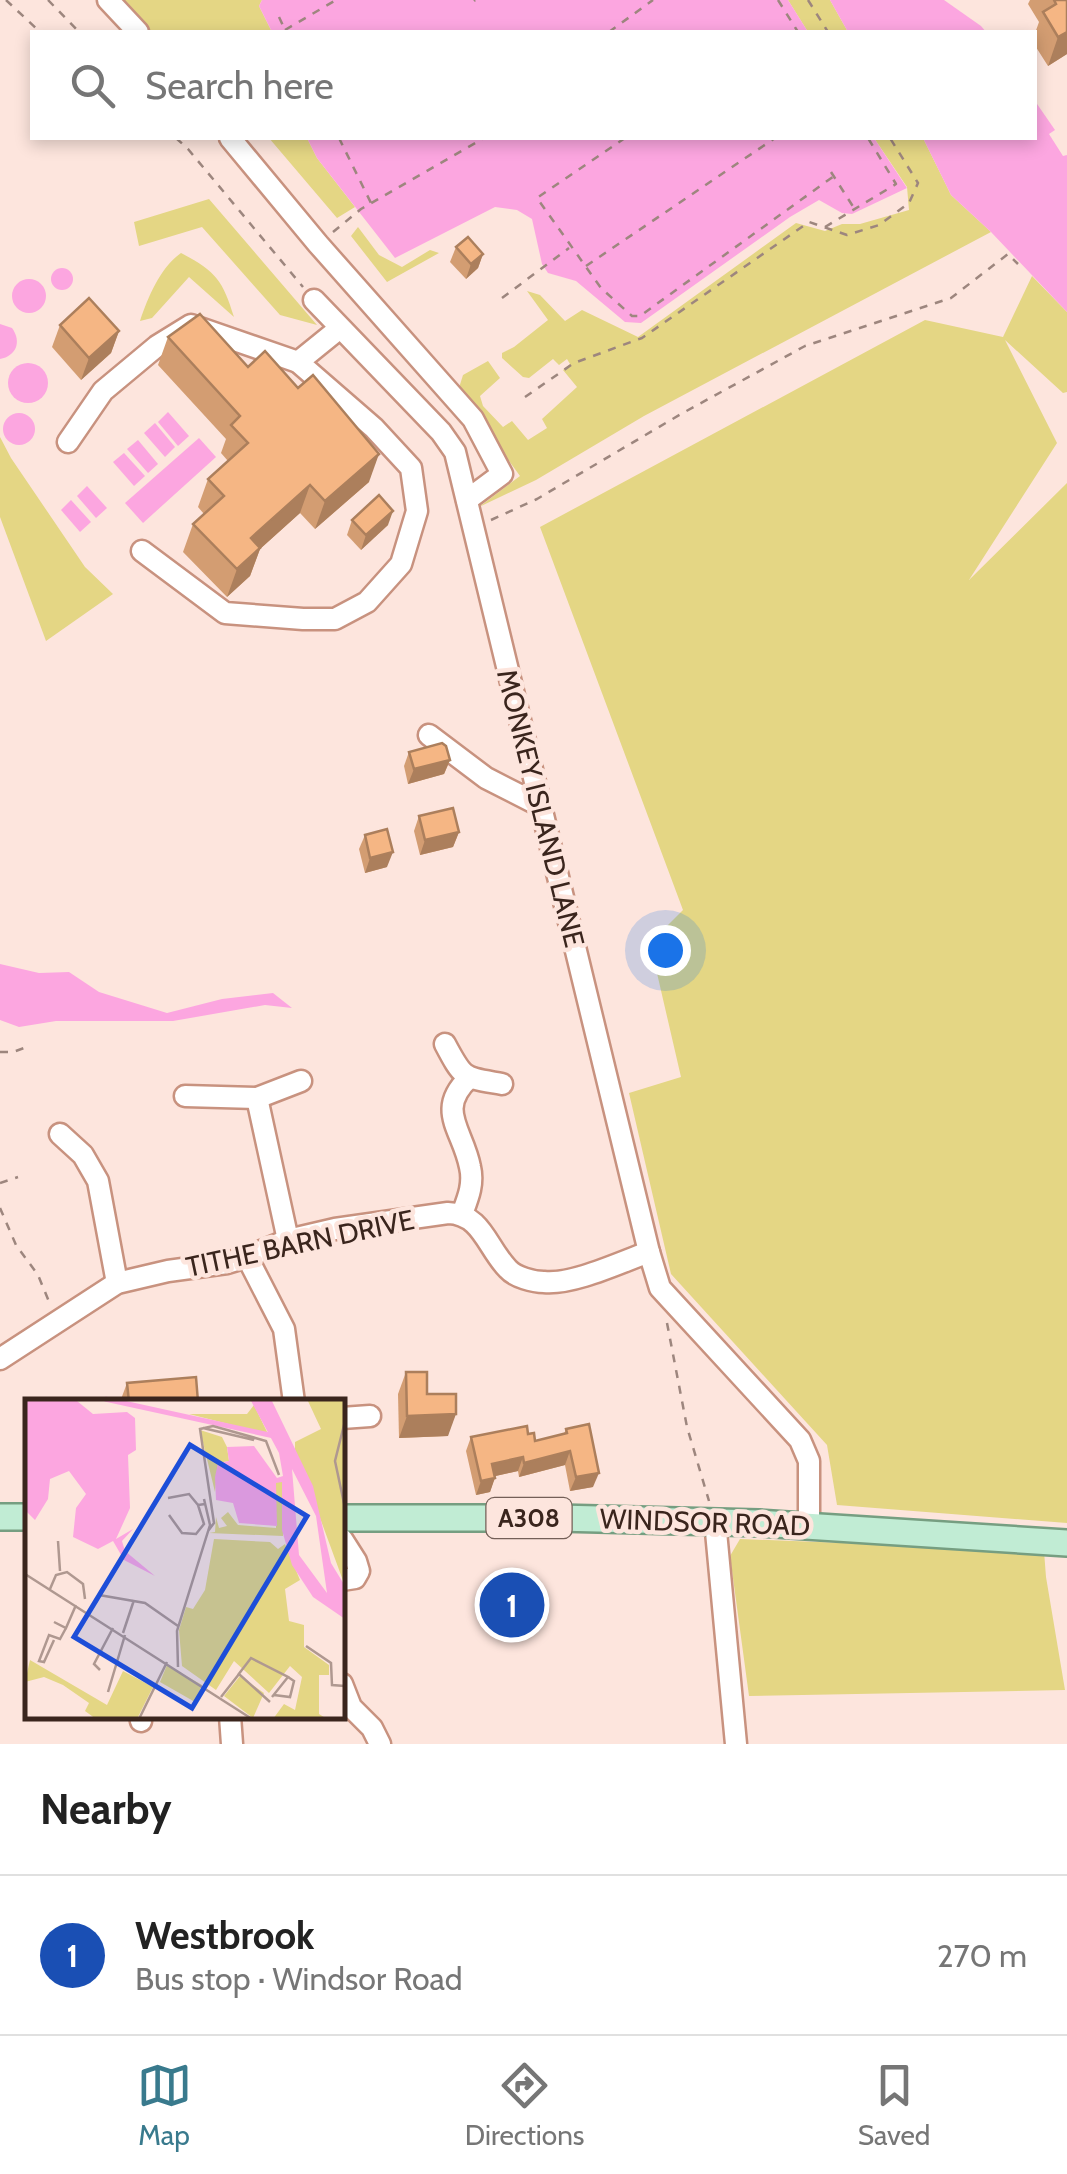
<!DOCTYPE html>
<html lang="en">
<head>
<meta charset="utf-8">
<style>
	:root { --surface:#fff; --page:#f6f6f6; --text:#222; --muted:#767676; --line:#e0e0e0; --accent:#397a8d }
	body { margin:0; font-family:Cabin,sans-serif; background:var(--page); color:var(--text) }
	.you { position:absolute; left:665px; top:950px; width:35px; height:35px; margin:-25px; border:8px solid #fff; border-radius:50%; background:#1a73e8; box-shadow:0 0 0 15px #1a73e833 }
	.badge { display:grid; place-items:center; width:65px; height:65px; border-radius:50%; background:var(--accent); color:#fff; font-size:32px; font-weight:700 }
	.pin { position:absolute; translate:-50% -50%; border:5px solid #fff; box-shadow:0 2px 10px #0006 }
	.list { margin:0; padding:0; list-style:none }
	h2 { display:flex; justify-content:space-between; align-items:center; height:130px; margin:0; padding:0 40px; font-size:42px }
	h2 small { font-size:32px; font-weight:400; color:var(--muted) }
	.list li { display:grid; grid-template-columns:65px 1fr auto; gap:30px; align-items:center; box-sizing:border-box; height:160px; padding:0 40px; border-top:2px solid var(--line) }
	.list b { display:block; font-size:38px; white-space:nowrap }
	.list p { margin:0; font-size:32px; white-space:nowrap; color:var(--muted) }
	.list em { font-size:32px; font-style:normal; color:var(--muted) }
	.icon { flex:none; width:55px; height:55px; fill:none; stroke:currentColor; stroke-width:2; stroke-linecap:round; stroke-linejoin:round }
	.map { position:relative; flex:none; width:1067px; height:1744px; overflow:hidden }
	.search { position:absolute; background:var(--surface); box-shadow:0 5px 15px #0003; left:30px; right:30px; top:30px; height:110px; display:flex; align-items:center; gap:25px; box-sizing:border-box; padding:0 35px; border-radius:0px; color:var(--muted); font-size:38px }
	.sheet { height:290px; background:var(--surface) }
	nav { display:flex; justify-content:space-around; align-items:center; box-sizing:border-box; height:140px; border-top:2px solid var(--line); background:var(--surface); font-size:28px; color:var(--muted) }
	nav a { display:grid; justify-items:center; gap:5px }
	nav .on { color:var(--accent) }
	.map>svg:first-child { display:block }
</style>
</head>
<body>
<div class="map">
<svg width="1067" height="1744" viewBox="0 0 1067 1744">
	<rect width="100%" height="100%" fill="#fde5dd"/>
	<g fill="#e4d684">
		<path d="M116,0h146l-3,6 13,26h-126z"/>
		<path d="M788,0h42l18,32h-40z"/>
		<path d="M269,138h38l10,20 38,49 -18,11z"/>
		<path d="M874,138h49l28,57 40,37 -347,184 -108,64 -57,27 41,-31 -62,-85 5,-16 25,-14 12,17 -20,18 3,10 20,21 9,-6 16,19 19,-12 -5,-9 35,-32 -14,-17 7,-6 -3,-5 -8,6 -6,-6 -24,19 -6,-1 -21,-19v-5l12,-6 34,-27 -21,-29 13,4 25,26 17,-11 56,27 158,-114 29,8 17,-7h18l49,-14 -2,-23z"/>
		<path d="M209,199l108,126 -37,-10 -78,-88 -63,19 -5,-24z"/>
		<path d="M358,227l21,28 23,12 28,-17 9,3 -52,29 -36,-46z"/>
		<path d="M181,253c35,18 42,28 53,64l-45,-40 -37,41 -12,3c8,-24 20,-53 41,-68z"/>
		<path d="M1032,276l35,36v80l-4,1 -58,-53 52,103 -88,137 98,-97v1040l-230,-18 -10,-60 -156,-171 -42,-181 52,-16 -31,-134 33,-33 -143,-383 385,-207 78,17z"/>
		<path d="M0,437l11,21 74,109 28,27 -67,47 -46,-124z"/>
		<path d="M740,1539l304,12 2,26 19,113 -316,6 -19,-140z"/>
	</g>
	<g fill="#fca6e0">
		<path d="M262,0h526l20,32h-536l-13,-26z"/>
		<path d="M830,0h114l37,26 5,6h-138z"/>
		<path d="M1035,101l20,29 -6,4 14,22 4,-1v157l-76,-80 -40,-37 -28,-57h111z"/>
		<path d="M307,138h567l33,50 -55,26 -10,-1 -23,-13 -29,17 -149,106 -16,-1 -49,-41 -28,-8 -6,-9 -10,-45 -15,-9 -22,-3 -100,51 -78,-100z"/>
		<circle cx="62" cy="279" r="11"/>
		<circle cx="29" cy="296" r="17"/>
		<path d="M0,324l12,4c10,14 4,28 -12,31z"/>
		<circle cx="28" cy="383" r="20"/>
		<path d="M168,412l21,24 -11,10 -20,-24z"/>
		<circle cx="19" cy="429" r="16"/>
		<path d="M155,423l20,24 -10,10 -21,-24z"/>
		<path d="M199,438l17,19 -73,66 -18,-20z"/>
		<path d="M138,440l20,24 -10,9 -21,-24z"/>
		<path d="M124,453l21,23 -11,10 -21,-24z"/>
		<path d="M87,486l20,22 -11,10 -19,-22z"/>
		<path d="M71,500l20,22 -11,10 -19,-22z"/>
		<path d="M0,964l39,9 30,-1 30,20 68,21 55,-14 51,-6 19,15 -27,-3 -92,16h-117l-37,6 -19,-7z"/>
	</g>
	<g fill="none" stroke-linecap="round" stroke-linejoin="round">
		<g stroke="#c8927f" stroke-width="25">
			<g id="minor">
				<path d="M108,0l30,32"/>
				<path d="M230,138l88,106 155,175 29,55 -35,26"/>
				<path d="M314,300l127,132 14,20 194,800 11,36 140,152 9,21v64"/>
				<path d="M68,442l35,-51 54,-45 34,-21 107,37"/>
				<path d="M142,551l83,62 78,6h32l32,-17 34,-38 16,-53 -6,-43 -37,-40 -76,-66 42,-34"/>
				<path d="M429,735l57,43 55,28"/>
				<path d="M445,1044c19,36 18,33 57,40"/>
				<path d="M185,1096l72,2 44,-17"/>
				<path d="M257,1098l31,142"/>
				<path d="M60,1134l23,21 15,26 19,102"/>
				<path d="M462,1214c6,-16 12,-30 8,-47 -7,-37 -35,-57 -1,-89"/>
				<path d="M247,1257l37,72 10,73"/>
				<path d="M0,1359l117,-76 51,-12 59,-8 20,-6 41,-17 47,-11 113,-16c34,1 39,35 60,56 7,8 25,13 36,13 29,3 77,-20 105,-30"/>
				<path d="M342,1418l28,-2"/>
				<path d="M715,1521l21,223"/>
				<path d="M342,1539l14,22 3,10 -4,7 -13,2"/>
				<path d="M342,1684l9,23 21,21 8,16"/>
				<path d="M140,1716l1,5"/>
				<path d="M230,1716l2,28"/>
			</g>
		</g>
		<g stroke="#769e81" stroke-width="30">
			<g id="major">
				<path d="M0,1517h28"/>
				<path d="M342,1518h216l201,5 308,20"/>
			</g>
		</g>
		<g stroke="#9d867e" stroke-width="2.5" stroke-dasharray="8 8" stroke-linecap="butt">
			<path d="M6,0l34,32"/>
			<path d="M48,0l31,32"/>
			<path d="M778,0l20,32"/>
			<path d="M808,0l20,32"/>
			<path d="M474,1l1,-1"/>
			<path d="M279,17l7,15"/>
			<path d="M285,30l51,-30"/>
			<path d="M609,32l44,-32"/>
			<path d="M176,138l12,11 115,138"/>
			<path d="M339,138l32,65"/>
			<path d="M625,138l-88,60 64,90 31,28h8l194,-140"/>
			<path d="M831,172l23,36"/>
			<path d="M825,227l71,-43 -28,-46"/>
			<path d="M333,232l28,-23 123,-71"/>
			<path d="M586,266l189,-128"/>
			<path d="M502,298l67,-50"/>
			<path d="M525,397l49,-34 68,-25 167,-116 38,13 32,-10 30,-22 9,-20 -28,-45"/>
			<path d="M491,520l46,-21 144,-85 124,-68 146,-48 57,-44 10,10"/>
			<path d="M0,1052h13l11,-4"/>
			<path d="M0,1183l18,-6"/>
			<path d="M0,1208l16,37 22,30 12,29"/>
			<path d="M667,1323l20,104 22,74"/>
		</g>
		<use href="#minor" stroke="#fff" stroke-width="20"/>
		<use href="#major" stroke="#c1ecd4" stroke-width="25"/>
	</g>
	<g fill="#d39d72">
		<path d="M1030,0h37v54l-19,12 -14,-22v-8l5,-14 -11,-18z"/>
		<path d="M456,247l27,7 -5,14 -12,11 -16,-17z"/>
		<path d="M60,325l59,6 -8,22 -30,27 -29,-33z"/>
		<path d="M168,337l80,30 121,115 -54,47 -15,-16 -40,36 -10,27 -23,21 -44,-45 10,-28 11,-10 -6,-7 10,-28 20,-18 -7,-8 5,-14 -68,-74z"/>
		<path d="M352,520l36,5 -27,25 -14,-15z"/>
		<path d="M409,752l41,8 -6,14 -36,10 -4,-18z"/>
		<path d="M419,816l40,16 -6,15 -33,8 -6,-24z"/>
		<path d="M365,835l22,32 -22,6 -6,-24z"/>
		<path d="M406,1372l21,22 21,42 -49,2 -1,-44z"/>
		<path d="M127,1383l71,19h-78z"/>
		<path d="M566,1429l27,58 -23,4 -5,-26 -46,12 -1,-6 -23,5 -5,16 -14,3 -10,-44 5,-14 57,-3 7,7 29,-7z"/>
	</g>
	<g fill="#ac7f5c">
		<path d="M1067,32v22l-19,12 10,-29z"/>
		<path d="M483,254l-5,14 -12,11 5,-15z"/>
		<path d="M119,331l-8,22 -30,27 8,-22z"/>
		<path d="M379,454l-10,28 -54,47 10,-28z"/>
		<path d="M310,485l-10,28 -40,36 -10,27 -23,21 10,-28 14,-31z"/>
		<path d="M393,511l-5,14 -27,25 5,-15z"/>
		<path d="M450,760l-6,14 -36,10 6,-15z"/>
		<path d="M459,832l-6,15 -33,8 5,-15z"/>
		<path d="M393,852l-6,15 -22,6 5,-15z"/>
		<path d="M456,1414l-8,22 -49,2 8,-22z"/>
		<path d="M570,1451l-5,14 -46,12 5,-14z"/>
		<path d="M523,1457l-5,14 -31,7 5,-14z"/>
		<path d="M599,1473l-6,14 -23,4 6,-14z"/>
		<path d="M495,1478l-5,14 -14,3 5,-14z"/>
	</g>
	<g fill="#f5b684" stroke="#ac7f5c" stroke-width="2.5">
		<path d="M1054,0h13v32l-9,5 -15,-25 13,-8z"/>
		<path d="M468,237l15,17 -12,10 -15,-17z"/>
		<path d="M89,298l30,33 -30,27 -29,-33z"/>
		<path d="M200,314l48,53 17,-16 33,37 15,-13 66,79 -54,47 -15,-16 -59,53 9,10 -23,21 -44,-45 31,-28 -16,-17 40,-36 -17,-18 9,-9 -72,-79z"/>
		<path d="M379,495l14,16 -27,24 -14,-15z"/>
		<path d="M442,743l4,3 4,14 -36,9 -5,-17z"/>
		<path d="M453,808l6,24 -34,8 -6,-24z"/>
		<path d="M387,829l6,23 -23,6 -5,-23z"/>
		<path d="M406,1372h21v22h29v20l-49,2z"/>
		<path d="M196,1377l2,25h-69l-2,-19z"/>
		<path d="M589,1424l10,49 -23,4 -6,-26 -46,12 -1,-6 -31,7 3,14 -14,3 -10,-44 56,-11 1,8 6,-1 1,8 32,-8 -1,-4z"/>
	</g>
	<g text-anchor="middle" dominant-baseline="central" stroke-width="9" stroke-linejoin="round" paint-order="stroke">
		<rect fill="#fde5dd" stroke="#745f57" stroke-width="2.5" x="486.5" y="1498" width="85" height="40" rx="8"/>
		<g font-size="25" font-weight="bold" fill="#3a251d">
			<text x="529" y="1518">A308</text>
		</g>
		<g font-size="28" fill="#3a251d" stroke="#fde5dd">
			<text transform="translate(541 808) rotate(76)">MONKEY ISLAND LANE</text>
			<text transform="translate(300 1243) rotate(-12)">TITHE BARN DRIVE</text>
			<text transform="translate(705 1522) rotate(2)">WINDSOR ROAD</text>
		</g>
	</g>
	<g transform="translate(25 1399)">
		<rect width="320" height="320" fill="#fde5dd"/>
		<path d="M282,0h38v187l-50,-136v-8l26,-13zM229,6l14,29 -79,-20h58zM175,31l22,7 5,10 2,14 -11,2 -3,29zM251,83h6l1,54 -74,-3 6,-1 1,-15 3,11 8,-2 -6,-8 7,-6 10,13 38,3zM189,140l56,3 8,7 7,-5 15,36 -15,9 4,32 15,4v22l25,18v10h-10v39l8,5h-54l11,-15 11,6 7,-33 -12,-11 -21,27 -35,-32 -18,29 -34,-24 -3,-36 7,-23 7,2 12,-19zM5,261l77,45 16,-34 30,16 -16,32h-41l-11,-8 4,-8 -26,-18 -19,-8 -19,5zM142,266l35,20 -7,17 -35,-20zM215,277l24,17 -11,25 -29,-22z" fill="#e4d684"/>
		<path d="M0,0l52,2 16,13 34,-2 8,6 1,32 -8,5 2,53 -14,31 17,-10 -11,12 3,10 30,25 -31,-16 -11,-19 -15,8 -25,-12 3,-29 10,-14 -17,-23 -19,8 -2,20 -13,21 -10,-10zM225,0h21l42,87 18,77 14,23v33l-32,-22 -21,-32 -10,-35v-48l-6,1 1,43 -38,-3 -6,-20 -17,-3 -1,-23 3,-14 11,-2 -2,-14 27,-1 23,32 6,-2 -4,-23zM267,70l24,47 11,77 -28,-38z" fill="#fca6e0" fill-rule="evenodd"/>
		<path fill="none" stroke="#fca6e0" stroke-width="5" d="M80,0l169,37"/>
		<path fill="none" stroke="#af9890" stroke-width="2.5" d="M320,22l-10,40 10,47M178,29l51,12M143,99l21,-4 9,11M144,116l13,18 14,1 8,-10 -6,-19 7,-1M183,132l6,-8 -14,-94 13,-3 53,15 13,34M33,142l2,30M0,175l227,145M25,190l6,-14 11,-3 16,12 2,15M74,196l46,8 33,23M29,223l12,6 10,-23M98,234l11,-33M29,241l-10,22 -5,-1 10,-26 11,4 6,-11M281,247l25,17 1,22 13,1M153,268l-1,-36 33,-106 -6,-26M75,271l-6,-6 19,-36M213,276l13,-17 37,19 -16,20M83,293l17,-57M249,296l16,2 4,-16 -6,-4M196,298l18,-23 31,28M114,320l28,-57"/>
		<path fill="#1d4ed8" fill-opacity="0.15" stroke="#1d4ed8" stroke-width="5" d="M165,46l117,71 -115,192 -118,-71z"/>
		<rect width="320" height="320" fill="none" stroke="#3a251d" stroke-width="5"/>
	</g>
</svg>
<div class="you"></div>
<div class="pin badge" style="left:512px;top:1605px;background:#1a4fb4">1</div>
<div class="search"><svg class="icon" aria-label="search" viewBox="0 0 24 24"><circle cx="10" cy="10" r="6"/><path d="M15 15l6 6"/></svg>Search here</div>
</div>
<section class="sheet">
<h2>Nearby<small></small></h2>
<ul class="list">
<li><span class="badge" style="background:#1a4fb4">1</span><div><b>Westbrook</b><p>Bus stop · Windsor Road</p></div><em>270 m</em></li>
</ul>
</section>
<nav>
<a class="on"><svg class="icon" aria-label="map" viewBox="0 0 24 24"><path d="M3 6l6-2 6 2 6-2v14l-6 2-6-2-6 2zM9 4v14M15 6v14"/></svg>Map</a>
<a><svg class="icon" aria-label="directions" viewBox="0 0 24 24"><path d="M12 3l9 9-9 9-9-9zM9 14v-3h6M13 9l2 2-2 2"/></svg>Directions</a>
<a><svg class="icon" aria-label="saved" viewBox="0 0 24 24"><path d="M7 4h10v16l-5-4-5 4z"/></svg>Saved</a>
</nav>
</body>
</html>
